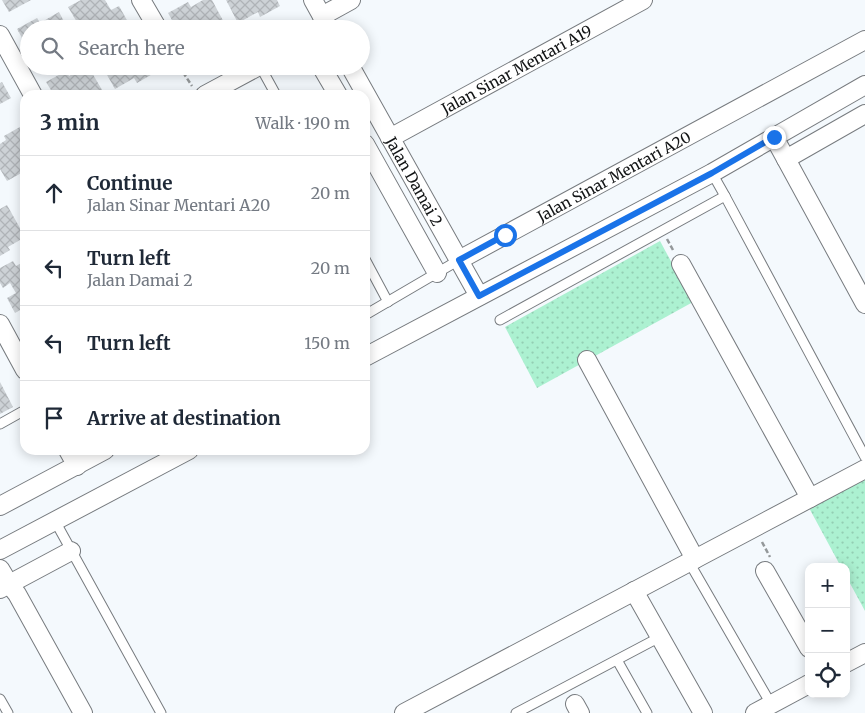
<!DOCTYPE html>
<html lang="en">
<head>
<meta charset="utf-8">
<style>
	:root { --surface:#fff; --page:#f2f2f3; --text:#1f2937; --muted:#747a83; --line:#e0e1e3 }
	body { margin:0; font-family:Merriweather,serif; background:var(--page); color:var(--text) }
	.controls { position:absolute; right:15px; bottom:15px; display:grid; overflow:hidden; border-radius:10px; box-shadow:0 2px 12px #0003 }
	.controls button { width:45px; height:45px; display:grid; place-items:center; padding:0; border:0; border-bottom:1px solid var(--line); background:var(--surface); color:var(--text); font:25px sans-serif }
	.stop { position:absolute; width:15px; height:15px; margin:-11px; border:4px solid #1a73e8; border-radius:50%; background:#fff }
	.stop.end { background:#1a73e8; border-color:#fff; box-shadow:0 1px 5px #0008 }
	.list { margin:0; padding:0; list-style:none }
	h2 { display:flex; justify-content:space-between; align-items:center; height:65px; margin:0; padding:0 20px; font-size:21px }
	h2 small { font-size:16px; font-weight:400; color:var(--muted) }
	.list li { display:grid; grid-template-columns:32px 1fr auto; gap:15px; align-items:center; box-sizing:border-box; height:75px; padding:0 20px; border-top:1px solid var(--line) }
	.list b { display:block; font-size:19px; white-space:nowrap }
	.list p { margin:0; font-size:16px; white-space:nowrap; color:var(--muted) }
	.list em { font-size:16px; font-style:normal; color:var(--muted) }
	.icon { flex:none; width:28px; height:28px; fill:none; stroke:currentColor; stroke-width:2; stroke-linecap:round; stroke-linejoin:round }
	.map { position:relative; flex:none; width:865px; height:713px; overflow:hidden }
	.search { position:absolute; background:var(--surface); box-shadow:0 2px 12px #0003; left:20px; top:20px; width:350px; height:55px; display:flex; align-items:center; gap:12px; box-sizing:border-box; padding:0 18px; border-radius:28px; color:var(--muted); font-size:19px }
	.panel { position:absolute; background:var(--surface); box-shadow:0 2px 12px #0003; left:20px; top:90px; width:350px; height:365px; border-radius:15px }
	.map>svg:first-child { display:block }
</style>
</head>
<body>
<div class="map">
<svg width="865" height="713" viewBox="0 0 865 713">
	<defs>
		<pattern id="park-dots" width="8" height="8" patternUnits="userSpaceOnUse" patternTransform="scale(1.25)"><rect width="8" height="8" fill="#acf1d1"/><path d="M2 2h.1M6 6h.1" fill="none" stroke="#93ceb3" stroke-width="1.8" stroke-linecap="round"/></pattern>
		<pattern id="building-cross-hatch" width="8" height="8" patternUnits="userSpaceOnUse" patternTransform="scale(1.25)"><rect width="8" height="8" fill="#cdd2d6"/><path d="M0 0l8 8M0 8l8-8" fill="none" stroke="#afb3b7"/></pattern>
	</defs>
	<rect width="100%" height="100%" fill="#f4f9fd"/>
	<g fill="url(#park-dots)">
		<path d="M660,241l33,61 -156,86 -32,-61z"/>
		<path d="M865,477v134l-19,-35v-9h-5l-33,-61z"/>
	</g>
	<g fill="url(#building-cross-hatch)">
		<path d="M2,0h29l-22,12z"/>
		<path d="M81,0h24l6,10 8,-4 9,16 -13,7h-9l-1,-1 -1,1h-23l-13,-22z"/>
		<path d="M203,0h9l15,28 -2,1h-38l-2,-4 -8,4 -9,-16 20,-11 3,5z"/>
		<path d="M226,0h51l3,6 -20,11 -2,-5 -20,11z"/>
		<path d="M59,12l9,17h-39v14l-3,2 -9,-16 20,-11 3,5z"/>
		<path d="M86,66h2l17,29h-41l-1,-1 -9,1 -8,-13 20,-11 3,5z"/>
		<path d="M102,66h51l3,6 -19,11 -3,-5 -19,11z"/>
		<path d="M2,82l9,16 -11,6v-21z"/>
		<path d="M25,124v47l-18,10 -7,-12v-25l6,-4 -2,-4z"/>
		<path d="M7,205l18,32 -17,10 2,3 -10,6v-47z"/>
		<path d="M13,261l3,5 9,-5v46l-10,6 -8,-15 9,-5 -6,-10 -7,5 -3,-5v-15z"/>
		<path d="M0,382l13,25 -13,7z"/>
	</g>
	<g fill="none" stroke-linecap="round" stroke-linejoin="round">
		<g stroke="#777b7f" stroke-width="11">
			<g id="lane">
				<path d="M260,66l16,29"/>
				<path d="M725,196l140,261"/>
				<path d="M365,259l23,43"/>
				<path d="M365,315l94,-55"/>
				<path d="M500,320l225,-124 -13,-23"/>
				<path d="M0,424l25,-14"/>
				<path d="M55,521l106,192"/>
				<path d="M689,562l82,142"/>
				<path d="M617,660l30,53"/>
				<path d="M0,699l8,14"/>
				<path d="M516,713l144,-76"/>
			</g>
		</g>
		<g stroke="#777b7f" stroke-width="20">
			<g id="street">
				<path d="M141,0l17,29"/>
				<path d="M313,0l16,29"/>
				<path d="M322,16l29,-16"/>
				<path d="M0,35l33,60"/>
				<path d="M321,66l17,29"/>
				<path id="s1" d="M350,66l129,230"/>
				<path d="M205,95l54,-29"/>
				<path d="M774,137l91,167"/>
				<path id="s2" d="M390,138l253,-138"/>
				<path d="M365,144l72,129"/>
				<path d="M786,159l79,-45"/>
				<path id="s3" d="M459,260l406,-220"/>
				<path d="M681,264l129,234"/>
				<path d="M0,324l25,46"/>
				<path d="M365,357l347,-184 153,-88"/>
				<path d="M587,360l108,199"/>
				<path d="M68,450l9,16"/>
				<path d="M0,506l105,-56"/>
				<path d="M0,550l189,-100"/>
				<path d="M0,569l9,15 8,10 66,119"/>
				<path d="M765,571l44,77"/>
				<path d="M0,589l71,-38"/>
				<path d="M634,591l69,122"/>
				<path d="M846,663l19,-10"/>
				<path d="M575,704l5,9"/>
				<path d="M404,713l461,-244"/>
				<path d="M755,713l54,-29"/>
			</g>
		</g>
		<g stroke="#94989a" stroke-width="2.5" stroke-dasharray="5 2.5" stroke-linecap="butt">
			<path d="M179,66l13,20"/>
			<path d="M667,239l6,11"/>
			<path d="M762,542l8,15"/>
		</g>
		<use href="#lane" stroke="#fff" stroke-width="9"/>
		<use href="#street" stroke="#fff" stroke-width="18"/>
	</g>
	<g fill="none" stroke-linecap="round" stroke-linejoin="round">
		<path stroke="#1a73e8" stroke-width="6" d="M505,235l-46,25 20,36 233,-123 62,-36"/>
	</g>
	<g text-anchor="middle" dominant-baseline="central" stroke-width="4" stroke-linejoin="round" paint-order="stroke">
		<g font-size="15" fill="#121415" stroke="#fff">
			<text stroke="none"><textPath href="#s2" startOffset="144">Jalan Sinar Mentari A19</textPath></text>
			<text stroke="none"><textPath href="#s3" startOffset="176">Jalan Sinar Mentari A20</textPath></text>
			<text stroke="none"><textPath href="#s1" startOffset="132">Jalan Damai 2</textPath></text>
		</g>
	</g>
</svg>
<div class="controls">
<button>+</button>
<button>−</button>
<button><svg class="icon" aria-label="locate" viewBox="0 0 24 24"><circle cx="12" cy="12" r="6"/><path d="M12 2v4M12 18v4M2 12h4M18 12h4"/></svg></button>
</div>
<div class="stop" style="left:505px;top:235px"></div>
<div class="stop end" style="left:774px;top:137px"></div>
<div class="search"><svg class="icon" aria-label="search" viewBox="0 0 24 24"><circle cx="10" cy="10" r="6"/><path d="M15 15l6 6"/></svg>Search here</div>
<section class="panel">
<h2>3 min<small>Walk · 190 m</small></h2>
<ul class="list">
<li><svg class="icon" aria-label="ahead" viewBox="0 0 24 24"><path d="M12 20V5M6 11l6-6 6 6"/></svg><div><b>Continue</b><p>Jalan Sinar Mentari A20</p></div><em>20 m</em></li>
<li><svg class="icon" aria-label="left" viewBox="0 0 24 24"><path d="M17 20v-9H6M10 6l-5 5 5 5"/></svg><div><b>Turn left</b><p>Jalan Damai 2</p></div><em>20 m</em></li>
<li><svg class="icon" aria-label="left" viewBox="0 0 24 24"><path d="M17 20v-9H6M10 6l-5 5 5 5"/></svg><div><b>Turn left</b></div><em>150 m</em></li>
<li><svg class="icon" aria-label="arrive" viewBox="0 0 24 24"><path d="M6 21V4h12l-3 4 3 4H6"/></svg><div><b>Arrive at destination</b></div></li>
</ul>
</section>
</div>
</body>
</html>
